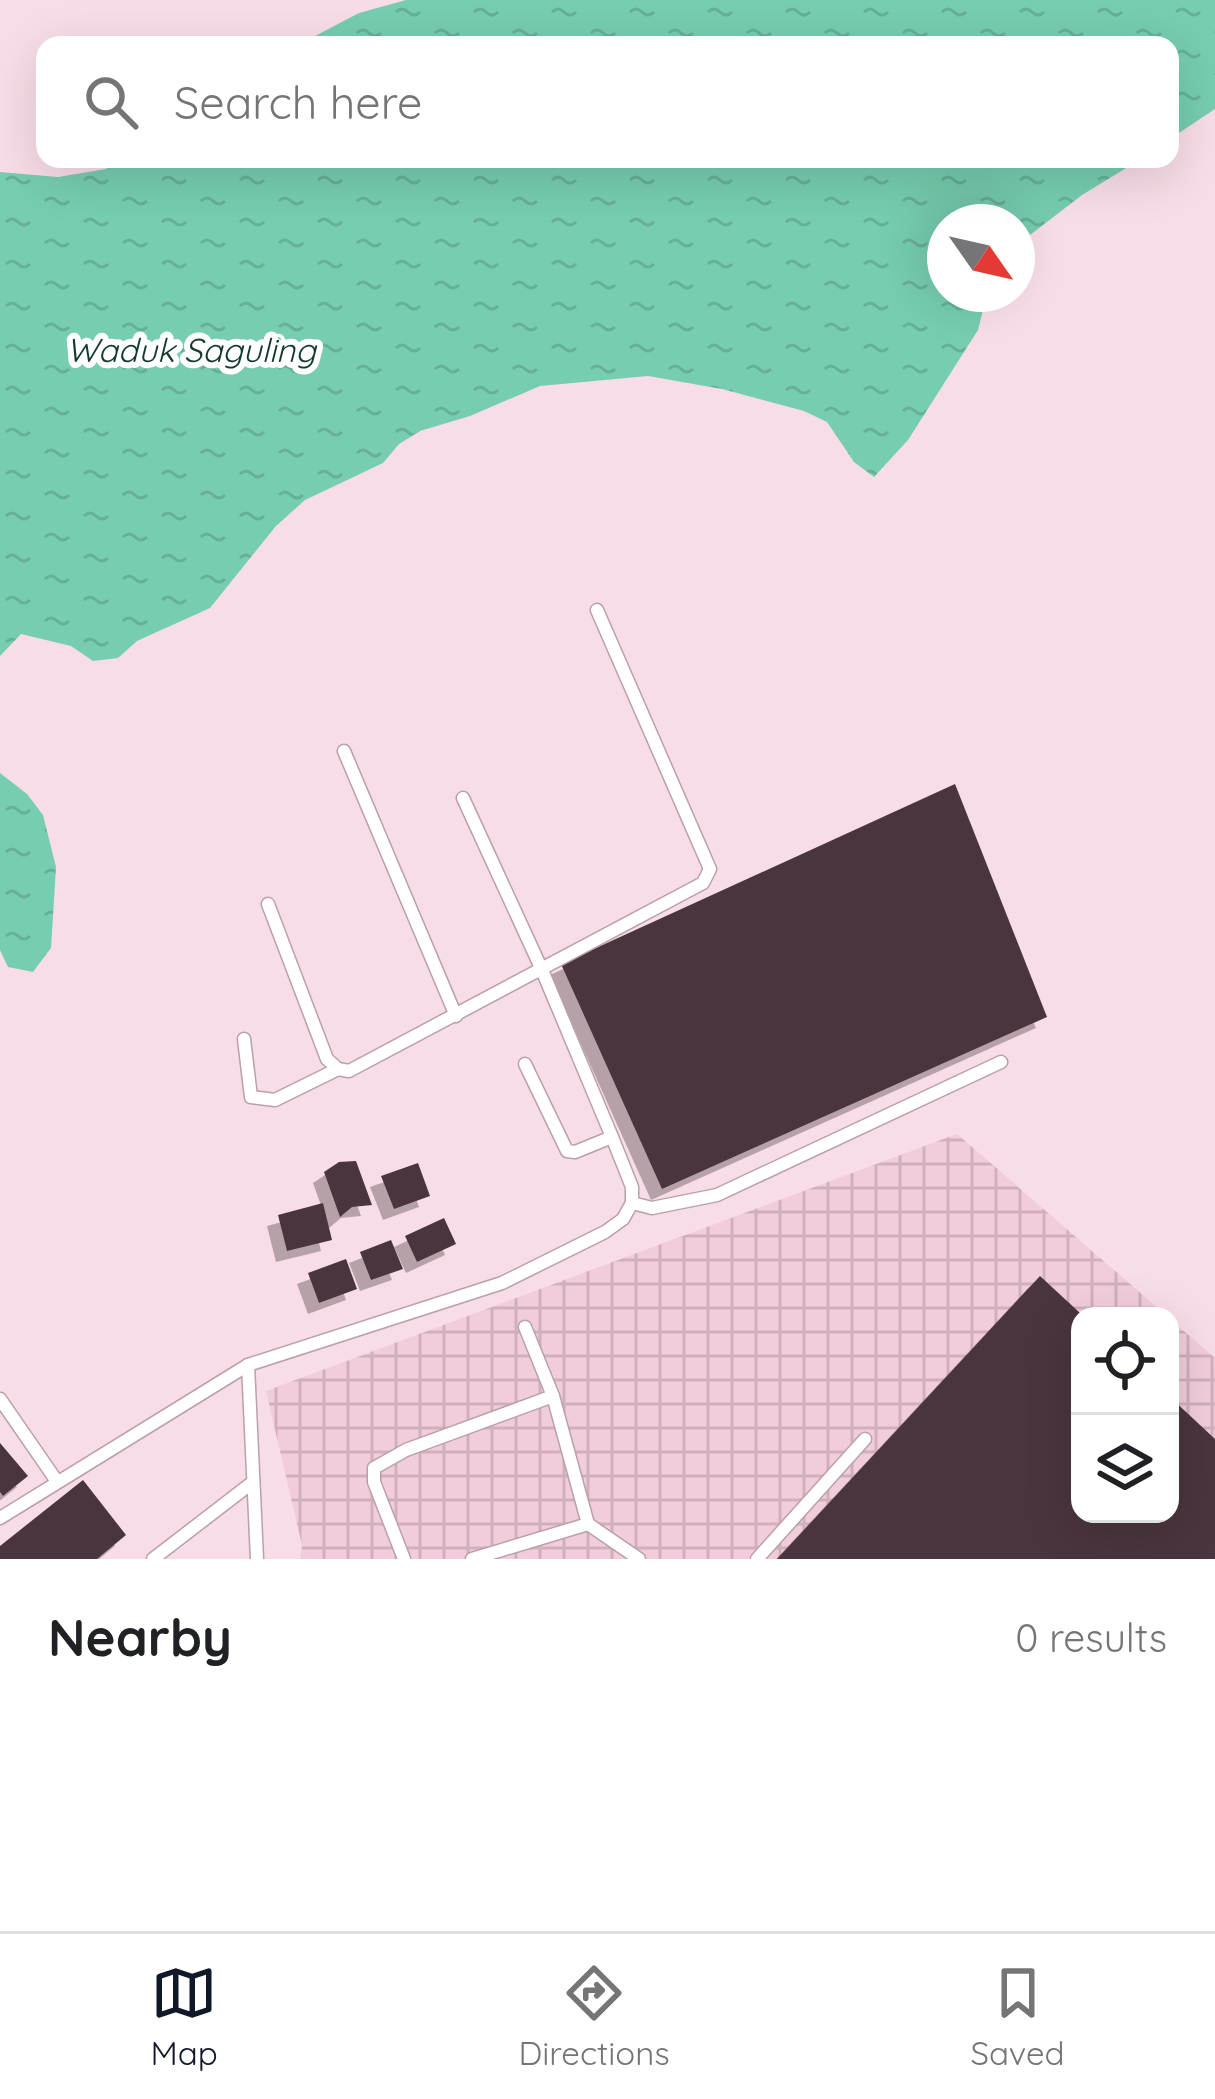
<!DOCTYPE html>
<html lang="en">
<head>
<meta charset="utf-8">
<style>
	:root { --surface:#fff; --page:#f6f6f6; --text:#202124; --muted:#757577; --line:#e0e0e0; --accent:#111827 }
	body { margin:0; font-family:Quicksand,sans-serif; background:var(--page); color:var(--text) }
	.controls { position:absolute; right:36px; bottom:36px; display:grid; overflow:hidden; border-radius:24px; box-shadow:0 12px 48px #0002 }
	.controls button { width:108px; height:108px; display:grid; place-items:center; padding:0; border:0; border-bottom:3px solid var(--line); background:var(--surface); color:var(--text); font:60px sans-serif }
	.compass { position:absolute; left:927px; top:204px; width:108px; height:108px; border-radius:50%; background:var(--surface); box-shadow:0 12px 48px #0002; rotate:124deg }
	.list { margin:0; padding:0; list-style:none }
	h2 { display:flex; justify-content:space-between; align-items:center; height:156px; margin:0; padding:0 48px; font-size:51px }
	h2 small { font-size:39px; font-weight:400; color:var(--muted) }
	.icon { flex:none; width:66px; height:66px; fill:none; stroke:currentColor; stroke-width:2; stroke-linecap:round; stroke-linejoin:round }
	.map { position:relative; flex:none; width:1215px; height:1559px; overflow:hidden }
	.search { position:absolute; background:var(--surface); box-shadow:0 12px 48px #0002; left:36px; right:36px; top:36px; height:132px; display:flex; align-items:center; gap:30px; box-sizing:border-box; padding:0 42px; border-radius:24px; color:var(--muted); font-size:45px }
	.sheet { height:372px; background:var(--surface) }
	nav { display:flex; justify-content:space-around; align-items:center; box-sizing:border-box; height:168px; border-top:3px solid var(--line); background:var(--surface); font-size:33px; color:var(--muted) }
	nav a { display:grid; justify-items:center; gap:6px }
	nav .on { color:var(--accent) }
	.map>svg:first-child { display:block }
</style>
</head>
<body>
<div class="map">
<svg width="1215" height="1559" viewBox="0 0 1215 1559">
	<defs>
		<pattern id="industrial-grid" width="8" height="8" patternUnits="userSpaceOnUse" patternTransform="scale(3)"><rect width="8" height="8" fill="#f1cddb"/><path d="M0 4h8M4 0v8" fill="none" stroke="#cfb0bc"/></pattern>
		<pattern id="water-ripples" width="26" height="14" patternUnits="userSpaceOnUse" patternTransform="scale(3)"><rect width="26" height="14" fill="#76cdaf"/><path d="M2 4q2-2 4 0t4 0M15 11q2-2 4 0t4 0" fill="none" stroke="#66b096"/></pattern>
		<filter id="shadow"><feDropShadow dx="-11" dy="11" stdDeviation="0" flood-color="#0004"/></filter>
	</defs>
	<rect width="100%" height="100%" fill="#f8dce7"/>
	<path fill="url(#industrial-grid)" d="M957,1134l210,182h-87v198h90v-195l45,39v201h-914l1,-14 -36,-154z"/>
	<g fill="url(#water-ripples)">
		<path d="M406,0h809v109l-45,30v-94h-872l61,-32z"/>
		<path d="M114,159h1027l-59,36 -65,50v-23h-72v72h42l-9,36 -70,110 -34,37 -20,-15 -27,-40 -23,-11 -82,-22 -74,-13 -108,10 -70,30 -50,15 -21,13 -16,19 -78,37 -29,26 -66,82 -73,33 -19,17 -25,3 -22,-15 -50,-12 -21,22v-484l58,5 48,-8z"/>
		<path d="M0,773l27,21 16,21 13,52 -5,81 -18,24 -25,-5 -8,-17z"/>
	</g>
	<g fill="#4a353e" filter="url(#shadow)">
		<path d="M955,784l92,233 -385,172 -101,-225z"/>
		<path d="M356,1161l16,44 -20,2 -12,10 -16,-45 15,-10z"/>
		<path d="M418,1163l12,33 -36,13 -13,-33z"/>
		<path d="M323,1203l9,37 -45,11 -9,-36z"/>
		<path d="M444,1218l12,26 -39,18 -12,-26z"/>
		<path d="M391,1240l12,29 -32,11 -11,-28z"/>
		<path d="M346,1259l11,30 -38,14 -11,-30z"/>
		<path d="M1040,1276l40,37v201h90v-117l45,42v120h-438z"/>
		<path d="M0,1443l28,33 -25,20 -3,-4z"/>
		<path d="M83,1480l43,55 -29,24h-97v-13z"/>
	</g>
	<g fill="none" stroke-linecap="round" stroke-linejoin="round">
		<g stroke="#baa0aa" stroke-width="15">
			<g id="lane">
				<path d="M344,751l112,265"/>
				<path d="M268,904l59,155 11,10 11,2 354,-188 7,-14 -113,-259"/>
				<path d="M244,1039l7,58 24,3 63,-31"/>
				<path d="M525,1064l42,87 8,1 37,-15"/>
				<path d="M632,1203l20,5 65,-13 284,-133"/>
				<path d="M525,1327l28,69 35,128 51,35"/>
				<path d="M0,1399l56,81"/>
				<path d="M0,1518l248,-153"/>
				<path d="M153,1559l100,-77"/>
				<path d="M257,1559l-9,-194 254,-82 103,-51 18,-13 9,-16v-16l-20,-50 -70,-167 -79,-172"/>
				<path d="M404,1559l-30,-77v-14l32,-18 147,-54"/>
				<path d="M472,1559l116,-35"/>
				<path d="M757,1559l108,-120"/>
			</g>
		</g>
		<use href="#lane" stroke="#fff" stroke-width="12"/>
	</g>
	<g text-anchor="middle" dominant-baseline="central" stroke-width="12" stroke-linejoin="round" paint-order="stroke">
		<g font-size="33" font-style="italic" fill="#113a2d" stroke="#fff">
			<text x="191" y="349">Waduk Saguling</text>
		</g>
	</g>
</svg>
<div class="controls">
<button><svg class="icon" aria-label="locate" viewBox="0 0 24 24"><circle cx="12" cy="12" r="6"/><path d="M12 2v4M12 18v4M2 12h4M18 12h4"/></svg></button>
<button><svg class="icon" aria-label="layers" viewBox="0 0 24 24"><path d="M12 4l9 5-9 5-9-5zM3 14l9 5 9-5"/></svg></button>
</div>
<svg class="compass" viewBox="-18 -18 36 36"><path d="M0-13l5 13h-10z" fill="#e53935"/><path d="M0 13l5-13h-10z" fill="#757577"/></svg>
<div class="search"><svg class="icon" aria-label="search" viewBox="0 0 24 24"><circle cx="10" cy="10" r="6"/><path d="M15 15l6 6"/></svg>Search here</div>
</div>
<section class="sheet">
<h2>Nearby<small>0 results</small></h2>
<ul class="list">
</ul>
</section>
<nav>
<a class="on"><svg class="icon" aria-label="map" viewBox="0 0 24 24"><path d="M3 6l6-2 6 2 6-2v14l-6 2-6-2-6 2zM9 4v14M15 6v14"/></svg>Map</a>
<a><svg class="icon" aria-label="directions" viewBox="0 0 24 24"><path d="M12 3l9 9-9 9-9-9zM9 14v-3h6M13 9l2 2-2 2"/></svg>Directions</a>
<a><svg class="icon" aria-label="saved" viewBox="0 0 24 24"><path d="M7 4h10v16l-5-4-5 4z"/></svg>Saved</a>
</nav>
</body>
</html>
